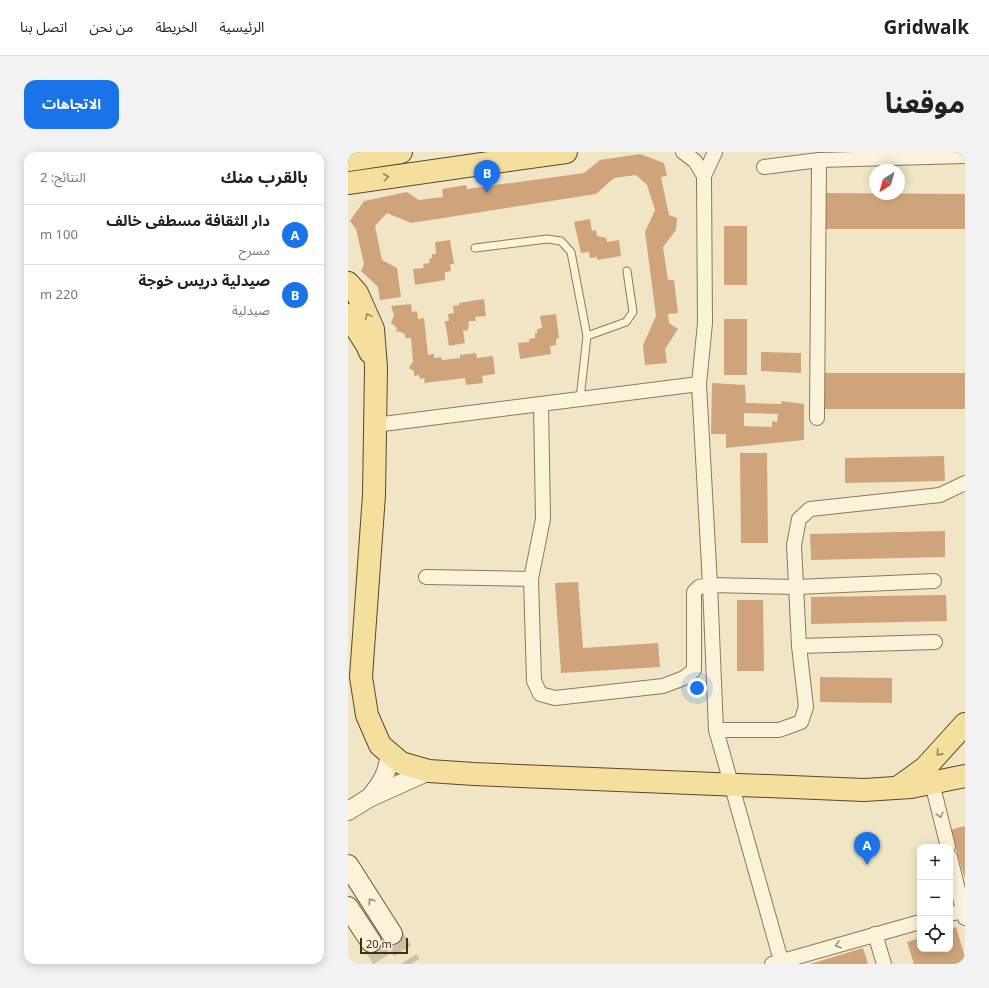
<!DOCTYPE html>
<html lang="ar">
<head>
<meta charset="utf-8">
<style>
	:root { --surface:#fff; --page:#f2f2f2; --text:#222; --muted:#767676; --line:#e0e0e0; --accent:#1a73e8 }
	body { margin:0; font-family:Georgia,"Noto Sans Arabic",serif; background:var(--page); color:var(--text); direction:rtl }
	.controls { position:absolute; right:12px; bottom:12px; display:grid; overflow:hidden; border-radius:8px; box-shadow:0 2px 10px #0003 }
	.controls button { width:36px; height:36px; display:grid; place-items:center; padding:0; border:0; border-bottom:1px solid var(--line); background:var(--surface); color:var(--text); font:20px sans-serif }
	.compass { position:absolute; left:521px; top:12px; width:36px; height:36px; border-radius:50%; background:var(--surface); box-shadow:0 2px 10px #0003; rotate:217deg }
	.scale { position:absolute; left:12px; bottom:10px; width:48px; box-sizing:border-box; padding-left:4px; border:2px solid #3c2f1f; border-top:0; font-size:11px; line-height:14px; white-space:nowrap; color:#3c2f1f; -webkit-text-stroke:3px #f7f0d6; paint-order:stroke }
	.you { position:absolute; left:349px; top:536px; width:14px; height:14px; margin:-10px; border:3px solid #fff; border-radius:50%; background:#1a73e8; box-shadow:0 0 0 6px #1a73e833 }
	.badge { display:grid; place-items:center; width:26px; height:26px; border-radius:50%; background:var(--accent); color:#fff; font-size:13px; font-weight:700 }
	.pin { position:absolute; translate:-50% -33px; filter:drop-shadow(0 1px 2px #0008) }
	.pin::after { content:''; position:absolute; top:21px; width:14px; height:12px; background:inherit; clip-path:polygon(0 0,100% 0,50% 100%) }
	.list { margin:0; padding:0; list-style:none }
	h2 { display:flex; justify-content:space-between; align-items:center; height:52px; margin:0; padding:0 16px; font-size:17px }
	h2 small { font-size:13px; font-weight:400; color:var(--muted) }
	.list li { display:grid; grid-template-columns:26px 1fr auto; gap:12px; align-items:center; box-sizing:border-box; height:60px; padding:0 16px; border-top:1px solid var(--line) }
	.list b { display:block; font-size:15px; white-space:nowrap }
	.list p { margin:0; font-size:13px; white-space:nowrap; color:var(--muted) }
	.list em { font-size:13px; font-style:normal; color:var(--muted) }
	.icon { flex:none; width:22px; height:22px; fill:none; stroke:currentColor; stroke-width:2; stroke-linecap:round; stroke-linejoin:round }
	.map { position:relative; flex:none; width:617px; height:812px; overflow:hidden; direction:ltr; border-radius:12px }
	header { display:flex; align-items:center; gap:24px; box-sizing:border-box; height:56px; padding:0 20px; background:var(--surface); border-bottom:1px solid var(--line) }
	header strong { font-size:19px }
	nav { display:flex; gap:22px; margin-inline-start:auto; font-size:14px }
	.intro { display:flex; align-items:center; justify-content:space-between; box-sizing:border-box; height:96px; padding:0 24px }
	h1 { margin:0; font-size:28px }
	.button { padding:10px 18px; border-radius:12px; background:var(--accent); color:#fff; font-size:14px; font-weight:700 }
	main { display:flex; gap:24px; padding:0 24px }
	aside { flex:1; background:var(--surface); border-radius:12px; box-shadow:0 2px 10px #0003 }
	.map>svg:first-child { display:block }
</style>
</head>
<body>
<header>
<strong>Gridwalk</strong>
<nav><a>الرئيسية</a><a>الخريطة</a><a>من نحن</a><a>اتصل بنا</a></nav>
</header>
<div class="intro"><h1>موقعنا</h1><a class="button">الاتجاهات</a></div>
<main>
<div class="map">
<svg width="617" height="812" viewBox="0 0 617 812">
	<rect width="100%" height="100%" fill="#f0e6c6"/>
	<g fill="#cfa47a" fill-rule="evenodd">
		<path d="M292,2l24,9 3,13 -6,1 8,38 8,3 -1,12 -13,17 5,33h6l4,33 -10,1 1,9 9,6 -13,20 2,14 -22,2 -2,-20 13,-29 -11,-84 10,-22 -8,-25 -11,-10 -22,3 -18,16 -185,29 -24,-10 -12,13 7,34 15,8 4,29 -21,3 -2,-13 -17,-16 3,-7 -8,-35 -6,-8 14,-20 43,-9 12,8 24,-3 -1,-8 24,-4 1,4 117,-16 16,-13z"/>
		<path d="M476,41l141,1v35h-141z"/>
		<path d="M242,67l2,12 4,-1 1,6 9,2 1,4 12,-2 2,16 -24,4v-3l-7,1 -1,-6 -8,1 -7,-31z"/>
		<rect x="376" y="74" width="23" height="59"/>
		<path d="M102,88l4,24h-4l1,7 -6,1v8l-30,5 -2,-16 11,-1 -1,-4 7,-1 -1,-4 3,-1v-4h4l-1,-12z"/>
		<path d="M136,147l2,17 -11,1 1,4h-7l-1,9 -5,1 2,12 -16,3 -4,-25h4l-1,-7 6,-1 -1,-7 6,-1v-2z"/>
		<path d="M63,152l1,8 5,-1 1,8 6,-1 4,37 6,-1v4l7,-1 1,3 18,-2v-3l16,-2 1,5 16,-2 2,18 -13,2 1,7 -17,2 -1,-7 -41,5 1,-5 -5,1 -1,-4 -5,1v-5l-5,-3 4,-6 -2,-24h-6v-4l-7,-3 -2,1 1,-4 -6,-5 3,-8 -3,-9z"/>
		<path d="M208,162l3,24 -3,1v6l-6,1 1,8 -31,5 -2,-16 11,-1v-3l6,-1v-5h2v-4l5,-1 -2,-12z"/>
		<rect x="376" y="167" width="23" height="56"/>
		<path d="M413,200l40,1v20l-40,-2z"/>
		<rect x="476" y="221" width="141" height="36"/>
		<path d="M364,231l33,2 1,18 36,1 -1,-3 23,3v36l-78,8v-14h-15zM396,261l34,1 -1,8 -5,-1v6l-28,-1z"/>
		<path d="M392,301h27l1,90h-27z"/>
		<path d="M596,304l1,25 -100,2v-25z"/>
		<path d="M597,379v26l-134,3 -1,-26z"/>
		<path d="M230,430l5,66 75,-5 2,24 -99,6 -6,-90z"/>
		<path d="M598,443l1,26 -136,3v-27z"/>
		<path d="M389,448h26l1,71h-27z"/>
		<path d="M472,525l72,1v25l-72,-1z"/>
		<path d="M617,674v53l-15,-49z"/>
		<path d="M608,775l9,30v7h-51l-7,-22 13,-4v11h30v-20z"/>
		<path d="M515,796l5,16h-58z"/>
	</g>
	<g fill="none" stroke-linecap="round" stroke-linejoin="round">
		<g stroke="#ccc1a5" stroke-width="20" stroke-dasharray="20 10" stroke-linecap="butt">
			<path d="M44,782l19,30"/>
			<path d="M23,790l14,22"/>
		</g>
		<g stroke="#8c795a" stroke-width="9">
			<g id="service">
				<path d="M127,96l72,-9 14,2 10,11 16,84 -7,63"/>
				<path d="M239,184l39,-14 7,-10 -6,-41"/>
			</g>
		</g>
		<g stroke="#8c795a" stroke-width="16">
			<g id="minor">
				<path d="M335,0l12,9 9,15"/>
				<path d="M367,0l-11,24 1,147 -6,61 11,201 6,145"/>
				<path d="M416,15l55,-7 146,-4"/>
				<path d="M193,252l2,115 -12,60 3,102 6,13 15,4 108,-12 21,-8 10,-8v-78l5,-5 11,-2 87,2 137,-6"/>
				<path d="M469,266l2,-258"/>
				<path d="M27,273l324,-41"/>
				<path d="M78,425l105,2"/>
				<path d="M451,494l136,-4"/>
				<path d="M584,631l16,64"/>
				<path d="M602,705l15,61"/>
				<path d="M602,762l13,-3"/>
				<path d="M527,782l9,30"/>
				<path d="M424,812l148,-42"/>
				<path d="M434,812l-66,-234h63l22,-8 5,-15 -7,-61 -5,-101 5,-26 11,-10 130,-14 25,-12"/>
			</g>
		</g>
		<g stroke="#8c795a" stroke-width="20">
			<g id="tertiary">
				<path d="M22,645c12,-14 18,-25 20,-44"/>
				<path d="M0,659l21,-13 60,-27"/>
				<path d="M615,759l2,-1"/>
			</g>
		</g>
		<g stroke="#6e593e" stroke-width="22">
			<g id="secondary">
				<path d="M0,713l44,69"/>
				<path d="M0,755l23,35"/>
			</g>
		</g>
		<g stroke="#5a462f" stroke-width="24">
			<g id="primary">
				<path d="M0,8l53,-8"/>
				<path d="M0,31l218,-31"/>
				<path d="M0,131l9,10 16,36 3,38 -2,128 -13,182 6,38 13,30 21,18 28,8 45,3 390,16 47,-3 54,-11"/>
				<path d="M0,163l19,30 3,7"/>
				<path d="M552,634l25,-18 40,-44"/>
			</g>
		</g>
		<use href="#service" stroke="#faf3d9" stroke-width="7"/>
		<use href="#minor" stroke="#faf3d9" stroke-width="14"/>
		<use href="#tertiary" stroke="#faf3d9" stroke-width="18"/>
		<use href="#secondary" stroke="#faf3d9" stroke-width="20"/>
		<use href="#primary" stroke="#f4df9d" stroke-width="22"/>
	</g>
	<defs><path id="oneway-chevron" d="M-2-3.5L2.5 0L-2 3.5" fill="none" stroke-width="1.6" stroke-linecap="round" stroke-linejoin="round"/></defs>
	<g stroke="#98875e">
		<use href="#oneway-chevron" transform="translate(38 25) rotate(-7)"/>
		<use href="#oneway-chevron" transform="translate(20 164) rotate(-114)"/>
		<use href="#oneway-chevron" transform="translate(591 601) rotate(132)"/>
	</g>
	<g stroke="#9b917c">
		<use href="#oneway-chevron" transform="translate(592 663) rotate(76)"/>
		<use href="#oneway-chevron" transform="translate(23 749) rotate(-123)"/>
		<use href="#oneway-chevron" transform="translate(490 793) rotate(164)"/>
	</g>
</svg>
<div class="controls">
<button>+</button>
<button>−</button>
<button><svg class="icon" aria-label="locate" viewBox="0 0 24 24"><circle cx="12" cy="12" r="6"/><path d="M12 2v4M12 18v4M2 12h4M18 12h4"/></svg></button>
</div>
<svg class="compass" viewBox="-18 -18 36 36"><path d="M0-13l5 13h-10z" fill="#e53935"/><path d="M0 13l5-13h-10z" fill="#767676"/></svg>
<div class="scale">20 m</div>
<div class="you"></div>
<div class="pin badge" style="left:519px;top:713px">A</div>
<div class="pin badge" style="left:139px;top:41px">B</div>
</div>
<aside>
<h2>بالقرب منك<small>النتائج: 2</small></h2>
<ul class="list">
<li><span class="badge">A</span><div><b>دار الثقافة مسطفى خالف</b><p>مسرح</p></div><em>100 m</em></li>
<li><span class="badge">B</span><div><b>صيدلية دريس خوجة</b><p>صيدلية</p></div><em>220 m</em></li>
</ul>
</aside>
</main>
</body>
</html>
